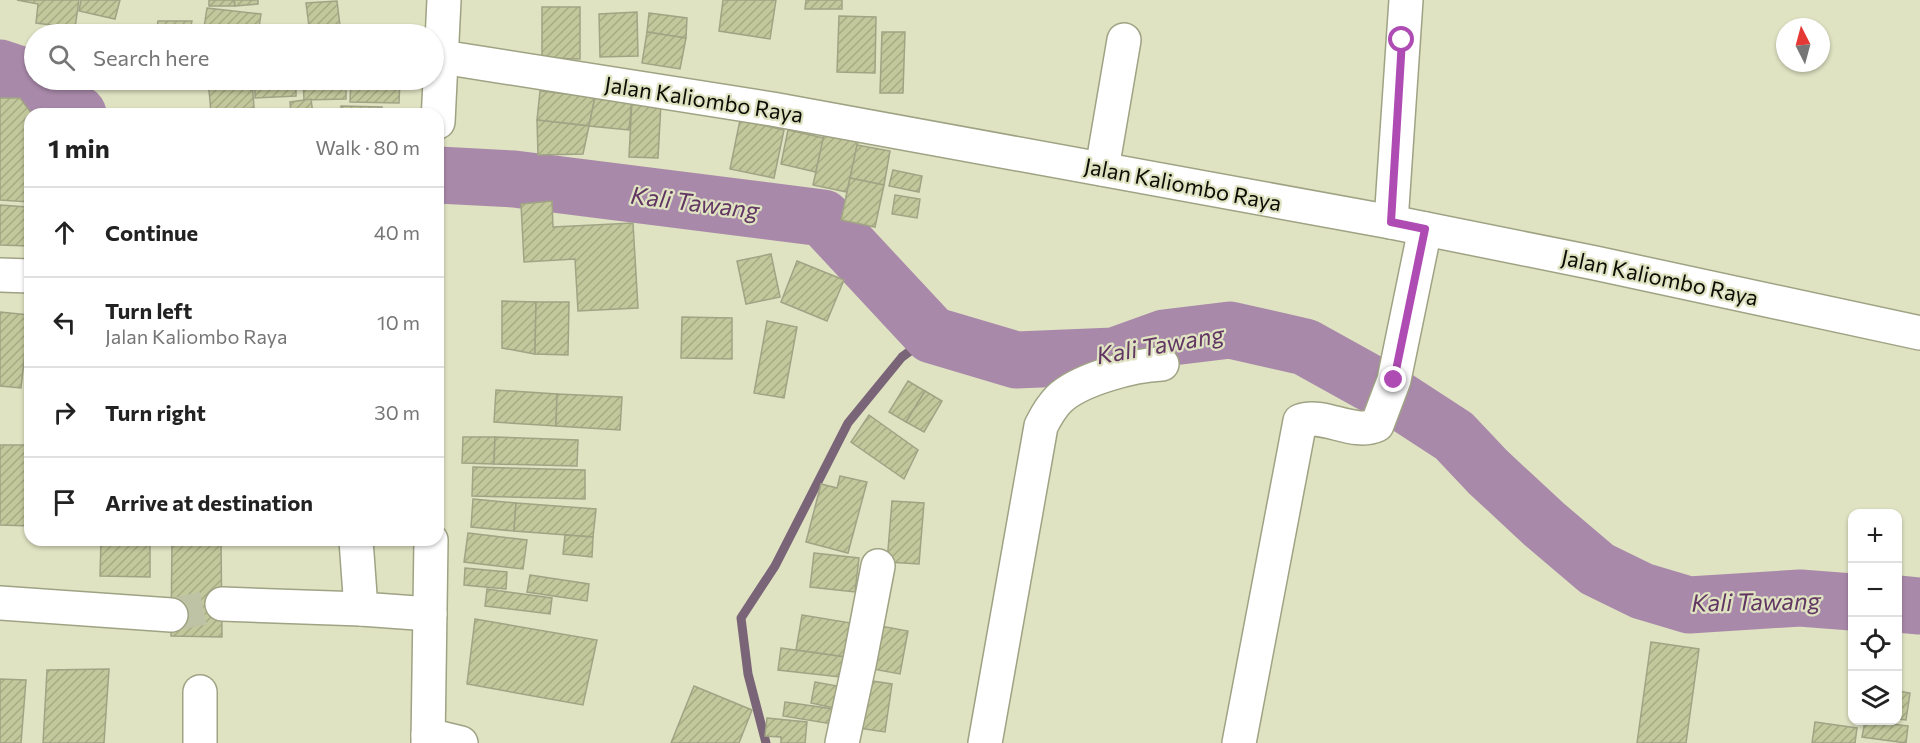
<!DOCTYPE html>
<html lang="en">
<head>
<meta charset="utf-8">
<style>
	:root { --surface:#fff; --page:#f6f6f6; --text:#222; --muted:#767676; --line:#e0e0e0 }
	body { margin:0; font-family:Commissioner,sans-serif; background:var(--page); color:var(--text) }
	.controls { position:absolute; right:18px; bottom:18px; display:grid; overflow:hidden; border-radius:12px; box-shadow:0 2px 4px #0004 }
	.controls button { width:54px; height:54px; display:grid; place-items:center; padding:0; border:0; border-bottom:2px solid var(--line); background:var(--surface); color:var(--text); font:30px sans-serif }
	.compass { position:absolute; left:1776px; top:18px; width:54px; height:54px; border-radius:50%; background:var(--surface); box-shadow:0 2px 4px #0004; rotate:354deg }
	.stop { position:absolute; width:18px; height:18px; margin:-14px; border:4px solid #ae4cb3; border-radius:50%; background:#fff }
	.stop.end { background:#ae4cb3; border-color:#fff; box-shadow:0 2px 6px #0008 }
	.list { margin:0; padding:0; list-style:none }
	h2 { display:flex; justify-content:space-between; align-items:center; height:78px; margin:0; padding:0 24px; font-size:26px }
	h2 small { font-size:20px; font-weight:400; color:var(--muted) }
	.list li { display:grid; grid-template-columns:39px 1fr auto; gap:18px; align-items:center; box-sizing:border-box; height:90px; padding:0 24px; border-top:2px solid var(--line) }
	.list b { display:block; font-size:22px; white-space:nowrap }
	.list p { margin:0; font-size:20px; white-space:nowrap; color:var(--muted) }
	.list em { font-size:20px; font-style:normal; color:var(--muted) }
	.icon { flex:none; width:33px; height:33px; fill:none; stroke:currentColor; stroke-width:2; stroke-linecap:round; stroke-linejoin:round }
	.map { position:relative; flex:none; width:1920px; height:743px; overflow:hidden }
	.search { position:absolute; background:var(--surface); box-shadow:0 2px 4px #0004; left:24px; top:24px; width:420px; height:66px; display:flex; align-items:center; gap:15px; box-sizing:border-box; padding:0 21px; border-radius:33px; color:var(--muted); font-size:22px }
	.panel { position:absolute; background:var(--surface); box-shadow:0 2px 4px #0004; left:24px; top:108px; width:420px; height:438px; border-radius:18px }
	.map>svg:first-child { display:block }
</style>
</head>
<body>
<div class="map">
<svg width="1920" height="743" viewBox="0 0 1920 743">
	<defs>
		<pattern id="building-hatch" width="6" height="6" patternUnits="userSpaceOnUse" patternTransform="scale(1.5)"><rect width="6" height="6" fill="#c2c89b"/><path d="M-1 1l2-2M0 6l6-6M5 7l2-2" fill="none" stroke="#a6ab84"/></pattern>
	</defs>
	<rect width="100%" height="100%" fill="#dfe3c2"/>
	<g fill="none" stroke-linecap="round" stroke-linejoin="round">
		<path stroke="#7a6478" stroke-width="9" d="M766,743l-18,-69 -7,-56 34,-52 73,-143 54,-66 30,-22"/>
		<g stroke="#a989aa" stroke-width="57">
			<path d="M0,68l15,5 63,41"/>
			<path d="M438,175l76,4 309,39 109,117 84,25 98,-4 50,-18 66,-8 75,17 83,46 66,43 34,36 56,52 53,45 45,22 47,14 111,-7 52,4"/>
			<path d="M1898,604l22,2"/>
		</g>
	</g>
	<g fill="url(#building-hatch)" stroke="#a0a485" stroke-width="1.5">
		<path d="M17,0h62l-4,28 -39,-5 2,-19z"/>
		<path d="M81,0h39l-5,19 -36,-8z"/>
		<path d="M209,0h25l1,6h-26z"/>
		<path d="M234,0h24v4l-23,2z"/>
		<path d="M723,0h53l-6,39 -51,-8z"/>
		<path d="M806,0h36v9h-37z"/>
		<path d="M337,1l4,33h-31l-4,-31z"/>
		<path d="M542,7h38v52l-38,-1z"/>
		<path d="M207,8l54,6 -3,20h-55z"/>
		<path d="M637,12l1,44 -38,1 -1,-43z"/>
		<path d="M649,13l38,5 -1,20 -39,-6z"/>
		<path d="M839,16l37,1 -1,56 -38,-1z"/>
		<path d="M158,21h34l-3,13h-33z"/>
		<path d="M647,32l39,6 -6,31 -38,-6z"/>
		<path d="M882,32h23l-2,61h-23z"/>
		<path d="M208,80h44l2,28 -43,4z"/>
		<path d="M270,80h26v16l-41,2v-15l15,-1z"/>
		<path d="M303,80h43v19l-42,1z"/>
		<path d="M351,80h49l-1,23 -49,-1z"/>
		<path d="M540,91l55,6 -6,29 -52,-6z"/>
		<path d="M595,97l37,2 -3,31 -40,-4z"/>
		<path d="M0,98h20l12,16h-2v88l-30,-2z"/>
		<path d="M311,99l2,15h-22l-1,-12z"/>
		<path d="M632,99l29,4 -3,55 -29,-1z"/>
		<path d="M341,106l41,1v7h-41z"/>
		<path d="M537,120l52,6 -6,28 -45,1z"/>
		<path d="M740,120l44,10 -10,48 -44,-9z"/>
		<path d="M788,130l36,8 -8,34 -35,-8z"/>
		<path d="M825,130l34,7 -12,55 -34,-7z"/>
		<path d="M857,145l33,6 -6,34 -34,-7z"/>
		<path d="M893,170l29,6 -3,16 -30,-6z"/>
		<path d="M850,178l34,7 -9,42 -34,-7z"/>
		<path d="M895,195l25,4 -3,19 -25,-4z"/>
		<path d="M552,201l1,26 80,-4 5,85 -60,3 -3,-52 -51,3 -3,-58z"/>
		<path d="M0,205l27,2 2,39 -29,-1z"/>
		<path d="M771,254l9,43 -34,7 -9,-43z"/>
		<path d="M797,261l47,19 -17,41 -46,-19z"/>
		<path d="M502,301l34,1 -1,52 -33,-6z"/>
		<path d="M536,302h33l-1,53 -33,-1z"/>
		<path d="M0,312l29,3 -8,73 -21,-2z"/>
		<path d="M682,317l50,1v41l-51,-1z"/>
		<path d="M767,321l30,6 -13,71 -30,-5z"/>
		<path d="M908,381l17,10 -19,31 -17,-10z"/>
		<path d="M496,390l61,4 -1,32 -62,-4z"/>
		<path d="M925,391l17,10 -18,31 -18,-10z"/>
		<path d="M557,394l65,3 -2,33 -64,-4z"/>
		<path d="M869,415l49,35 -14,29 -53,-37z"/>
		<path d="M463,437h32l-1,27 -32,-1z"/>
		<path d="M495,437l83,3 -1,26 -83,-2z"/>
		<path d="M0,445h30v81l-30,-1z"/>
		<path d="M473,467l112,3v29l-113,-3z"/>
		<path d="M840,476l27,6 -19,71 -42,-11 15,-58 16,4z"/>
		<path d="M473,499l43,4 -2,28 -43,-4z"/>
		<path d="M892,501l32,2 -5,61 -32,-2z"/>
		<path d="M516,503l80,6 -3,28 -79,-6z"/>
		<path d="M468,533l59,7 -4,29 -59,-7z"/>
		<path d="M565,535l28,2 -1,20 -29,-3z"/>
		<path d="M101,540h49v37l-50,-1z"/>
		<path d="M172,540h49l1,97 -51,-1z"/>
		<path d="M814,553l45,5 -4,34 -45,-5z"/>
		<path d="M465,568l42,4 -1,17 -42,-4z"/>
		<path d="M530,575l59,9 -2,17 -60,-9z"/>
		<path d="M487,589l65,9 -2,16 -65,-8z"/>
		<path d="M802,615l49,8 -6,34 -49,-7z"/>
		<path d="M475,619l122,21 -14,65 -116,-21z"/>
		<path d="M875,625l33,6 -8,43 -33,-6z"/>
		<path d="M1651,642l48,7 -13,94h-49z"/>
		<path d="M781,648l64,9 4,21 -71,-8z"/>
		<path d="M109,669l-5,74h-61l4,-73z"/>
		<path d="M0,679l26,1 -5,63h-21z"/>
		<path d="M859,679l33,5 -7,48 -33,-5z"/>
		<path d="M815,682l33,6 -5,22 -32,-7z"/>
		<path d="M694,686l58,24 -13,33h-68z"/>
		<path d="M1898,691l12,2 -4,27 -8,-1z"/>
		<path d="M785,702l55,8 -2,15 -55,-9z"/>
		<path d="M767,718l40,4 -2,21h-24v-6l-16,-1z"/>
		<path d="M1865,721l43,5 -2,17 -44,-6z"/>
		<path d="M1815,722l42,6 -2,15h-43z"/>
	</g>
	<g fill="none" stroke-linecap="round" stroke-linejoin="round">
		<path stroke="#bfc3a6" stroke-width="33" stroke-dasharray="33 16" stroke-linecap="butt" d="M171,615l51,-11"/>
		<g stroke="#9fa384" stroke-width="36">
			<g id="minor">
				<path d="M442,57l330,52 619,113 204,41 325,70"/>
				<path d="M1102,169l22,-129"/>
				<path d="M1391,222l15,-222"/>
				<path d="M0,275l30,1"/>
				<path d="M356,540l5,69 69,5"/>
				<path d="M0,603l171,12"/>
				<path d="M222,604l139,5"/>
				<path d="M200,692v51"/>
				<path d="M428,735l33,8"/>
				<path d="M842,743l18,-83 18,-94"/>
				<path d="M985,743l56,-317c5,-10 10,-19 18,-27 21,-20 75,-34 103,-35"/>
				<path d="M1239,743l61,-322c24,-9 53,15 77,4l17,-45 31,-151"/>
			</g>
		</g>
		<g stroke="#9fa384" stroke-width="36">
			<g id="highway">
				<path d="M438,122l6,-122"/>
				<path d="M428,743l3,-203"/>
			</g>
		</g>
		<use href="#minor" stroke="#fff" stroke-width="33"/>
		<use href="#highway" stroke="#fff" stroke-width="33"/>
	</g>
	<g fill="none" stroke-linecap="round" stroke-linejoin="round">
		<path stroke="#ae4cb3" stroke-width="8" d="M1394,380l31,-151 -34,-7 11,-182"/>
	</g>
	<g text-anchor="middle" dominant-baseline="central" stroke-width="4.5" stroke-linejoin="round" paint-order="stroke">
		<g font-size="22" fill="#0c0d04" stroke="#dfe3c2">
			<text transform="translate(704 99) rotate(9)">Jalan Kaliombo Raya</text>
			<text transform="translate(1183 184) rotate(11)">Jalan Kaliombo Raya</text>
			<text transform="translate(1660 277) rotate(12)">Jalan Kaliombo Raya</text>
		</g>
		<g font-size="24" font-style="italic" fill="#623663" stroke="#dfe3c2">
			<text transform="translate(695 202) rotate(7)">Kali Tawang</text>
			<text transform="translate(1160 344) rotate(-10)">Kali Tawang</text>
			<text transform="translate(1756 601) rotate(-1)">Kali Tawang</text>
		</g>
	</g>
</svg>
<div class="controls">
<button>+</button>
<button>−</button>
<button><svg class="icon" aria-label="locate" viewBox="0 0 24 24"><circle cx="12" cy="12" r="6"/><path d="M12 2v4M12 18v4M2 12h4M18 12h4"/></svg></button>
<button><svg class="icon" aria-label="layers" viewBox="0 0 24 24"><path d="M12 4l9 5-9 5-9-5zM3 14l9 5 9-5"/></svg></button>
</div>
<svg class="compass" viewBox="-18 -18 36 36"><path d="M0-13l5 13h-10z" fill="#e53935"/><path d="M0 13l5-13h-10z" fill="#767676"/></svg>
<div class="stop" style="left:1402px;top:40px"></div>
<div class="stop end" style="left:1394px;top:380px"></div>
<div class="search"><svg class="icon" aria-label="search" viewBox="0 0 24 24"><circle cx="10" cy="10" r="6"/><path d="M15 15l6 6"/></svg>Search here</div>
<section class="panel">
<h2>1 min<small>Walk · 80 m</small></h2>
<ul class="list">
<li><svg class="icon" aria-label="ahead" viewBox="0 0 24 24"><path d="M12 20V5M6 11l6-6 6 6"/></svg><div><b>Continue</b></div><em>40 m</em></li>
<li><svg class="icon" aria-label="left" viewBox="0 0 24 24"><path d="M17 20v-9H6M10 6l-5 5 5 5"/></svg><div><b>Turn left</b><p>Jalan Kaliombo Raya</p></div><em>10 m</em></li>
<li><svg class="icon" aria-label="right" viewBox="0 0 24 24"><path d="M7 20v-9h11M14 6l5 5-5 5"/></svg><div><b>Turn right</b></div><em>30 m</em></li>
<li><svg class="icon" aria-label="arrive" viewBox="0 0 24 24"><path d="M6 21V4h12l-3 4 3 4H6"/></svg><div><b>Arrive at destination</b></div></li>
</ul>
</section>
</div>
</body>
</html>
